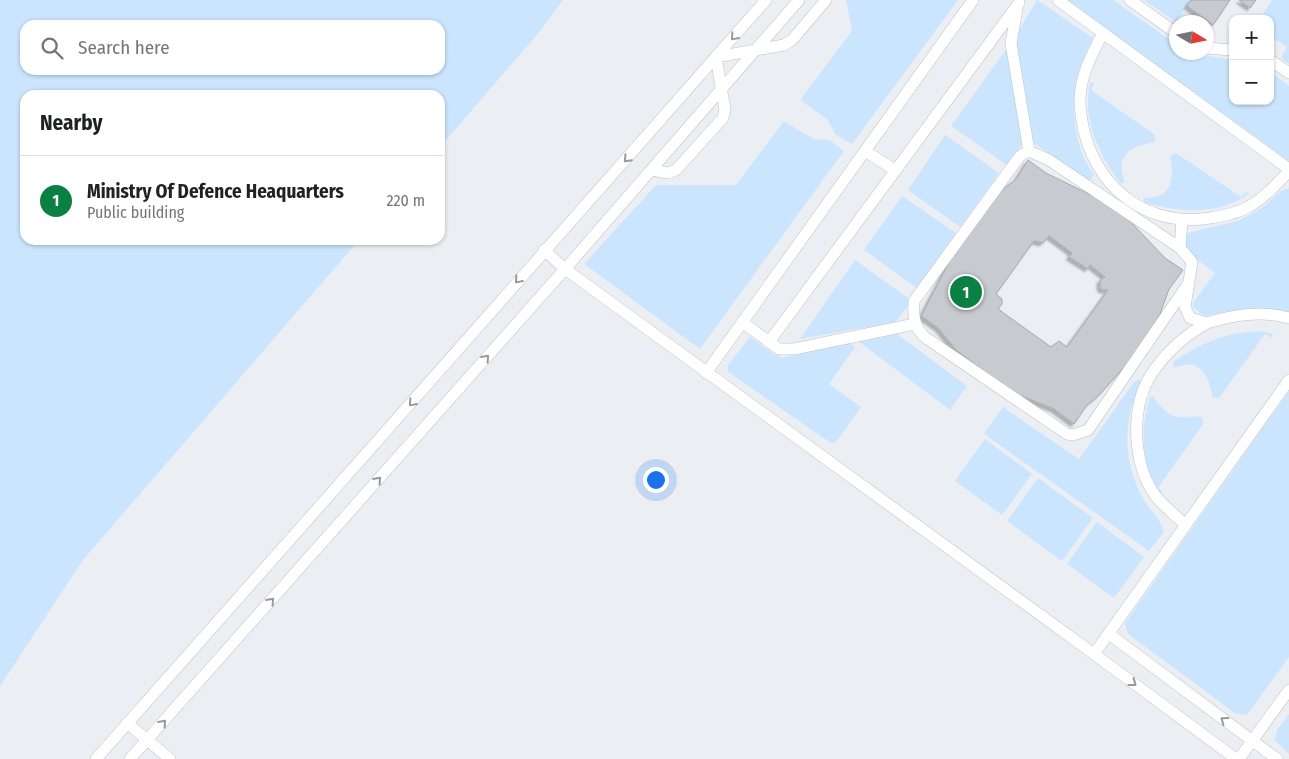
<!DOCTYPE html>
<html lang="en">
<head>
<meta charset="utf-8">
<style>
	:root { --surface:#fff; --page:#f2f2f2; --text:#202124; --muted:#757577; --line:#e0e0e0; --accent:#0b8043 }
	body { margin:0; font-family:"Fira Sans Condensed",sans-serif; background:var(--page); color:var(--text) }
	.controls { position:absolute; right:15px; top:15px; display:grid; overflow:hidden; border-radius:10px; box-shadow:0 1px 4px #0004 }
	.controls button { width:45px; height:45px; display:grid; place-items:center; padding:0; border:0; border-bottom:1px solid var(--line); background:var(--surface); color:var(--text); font:25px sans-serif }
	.compass { position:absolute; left:1169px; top:15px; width:45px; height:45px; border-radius:50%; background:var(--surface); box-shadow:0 1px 4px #0004; rotate:100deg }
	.you { position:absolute; left:655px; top:479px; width:18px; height:18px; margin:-12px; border:4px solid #fff; border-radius:50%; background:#1a73e8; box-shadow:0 0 0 8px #1a73e833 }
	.badge { display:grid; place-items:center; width:32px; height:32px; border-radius:50%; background:var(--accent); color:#fff; font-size:16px; font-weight:700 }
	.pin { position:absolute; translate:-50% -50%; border:2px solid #fff; box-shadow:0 1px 5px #0006 }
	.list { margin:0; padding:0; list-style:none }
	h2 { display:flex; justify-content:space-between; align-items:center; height:65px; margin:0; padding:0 20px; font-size:21px }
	h2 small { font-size:16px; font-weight:400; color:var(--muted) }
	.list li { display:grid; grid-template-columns:32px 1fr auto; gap:15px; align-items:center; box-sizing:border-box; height:90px; padding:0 20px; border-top:1px solid var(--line) }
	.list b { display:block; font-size:19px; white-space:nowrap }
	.list p { margin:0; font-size:16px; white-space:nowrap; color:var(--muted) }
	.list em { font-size:16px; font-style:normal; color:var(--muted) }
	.icon { flex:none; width:28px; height:28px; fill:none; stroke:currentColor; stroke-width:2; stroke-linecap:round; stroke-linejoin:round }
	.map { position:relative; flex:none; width:1289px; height:759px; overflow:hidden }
	.search { position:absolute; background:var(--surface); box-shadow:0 1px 4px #0004; left:20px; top:20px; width:425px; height:55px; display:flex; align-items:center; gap:12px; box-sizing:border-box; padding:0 18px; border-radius:15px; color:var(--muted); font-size:19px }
	.panel { position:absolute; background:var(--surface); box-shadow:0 1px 4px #0004; left:20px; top:90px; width:425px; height:155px; border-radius:15px }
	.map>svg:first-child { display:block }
</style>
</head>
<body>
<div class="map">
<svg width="1289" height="759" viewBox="0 0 1289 759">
	<defs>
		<filter id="shadow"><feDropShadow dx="-3" dy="3" stdDeviation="1" flood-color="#0004"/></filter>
	</defs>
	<rect width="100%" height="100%" fill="#ebeff3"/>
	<g fill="#cbe5ff" fill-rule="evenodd">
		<path d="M0,0h563l-27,36 -96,111v-52h-415v145h334l-276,320 -83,126zM25,25h415v45h-415z"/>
		<path d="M846,0h112l-106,144 -17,-10 -7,-14 -28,-20 52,-69z"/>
		<path d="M1037,0l56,38c-6,12 -11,23 -15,36 -8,29 -4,76 16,100l-4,7 -58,-39 -17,-105z"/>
		<path d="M1066,0h47l63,44v8l14,1 43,7v41h37v-29l19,14v75z"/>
		<path d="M1144,0h47l-15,22z"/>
		<path d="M1272,0h17v64l-8,-6 6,-11 -17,-11v-17h-10z"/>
		<path d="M1008,47l15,96 -15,23 -57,-40z"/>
		<path d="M1090,82l4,1 -3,7 64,45v7c-13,2 -29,6 -33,20 -2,7 2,14 2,21h-4c-22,-31 -38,-63 -30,-101z"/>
		<path d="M784,121l29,18 16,1 15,11 -144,198 -116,-85 72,-79h80z"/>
		<path d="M945,135l54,38 -39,54 -52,-37z"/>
		<path d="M1176,153l65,44 5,-5 3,2c-32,22 -69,18 -104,9l-2,-4c6,-2 14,-1 20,-5 12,-10 9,-26 7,-38z"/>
		<path d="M1289,188v133l-31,-10 -21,-1 -33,6 -11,-9v-4l22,-30 -27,-20 -4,-7 3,-13 51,-12 24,-13 19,-17z"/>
		<path d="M902,196l54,37 -39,55 -53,-38z"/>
		<path d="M855,260l57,41 -17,21 -95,17z"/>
		<path d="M1259,331l14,3 -1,4 -7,-4 -46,64h-6c-3,-12 -6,-29 -20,-33 -7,-2 -14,2 -20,2v-5c28,-19 51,-29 86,-31z"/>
		<path d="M897,334l70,52 -17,24 -91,-68z"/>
		<path d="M750,337l20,14 12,7 67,-16 6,5 -26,37 32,23 -25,35 -5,1 -103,-71v-7z"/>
		<path d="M1139,379l3,4c-21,37 -19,80 2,117 7,12 16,18 20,32l-15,19 -165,-117 19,-27 76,52 55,-77z"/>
		<path d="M1289,391v266l-42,58 -12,-2 -107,-79 -3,-11z"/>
		<path d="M1153,396c14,21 23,24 47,20l3,3v5l-45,64 5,4 -3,3c-19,-30 -20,-65 -10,-98z"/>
		<path d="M985,439l47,35 -30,41 -47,-34z"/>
		<path d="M1038,478l55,40 -31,43 -55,-40z"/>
		<path d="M1097,522l47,35 -30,41 -47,-34z"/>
		<path d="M1289,714v40l-14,-14 2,-10z"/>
	</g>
	<g fill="#c7cbd0" stroke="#a4a8ac" fill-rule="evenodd" filter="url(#shadow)">
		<path d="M1191,0h39l-17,25 -26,-19z"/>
		<path d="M1239,0h17l-6,8z"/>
		<path d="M1028,160l18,13 55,27 25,17 39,41 18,12 -14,19 -9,25 -23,39 -39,43 -11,9 -13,19 -20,-15 -35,-14 -23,-15 -40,-30 -18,-22 -17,-12 37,-71 38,-50 20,-16zM1049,236l23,17 -3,4 19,12 2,-4 15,12 -5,3v7l2,3h6l-41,57 -8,-6 -8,6 -53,-38 4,-5v-5l-6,-5 38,-53 9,2z"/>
	</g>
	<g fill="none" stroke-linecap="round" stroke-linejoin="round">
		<g stroke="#bdc1c5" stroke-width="12">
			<g id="minor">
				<path d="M1058,0l231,169"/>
				<path d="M1130,0l46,33"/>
				<path d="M1017,9l-6,34 18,108"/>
				<path d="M1103,33c-12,23 -24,45 -23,71 4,72 57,125 130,114 12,-2 29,-5 40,-12 15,-9 27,-22 39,-35"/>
				<path d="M1206,48l27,2"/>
				<path d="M1270,60l19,13"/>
				<path d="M865,151l30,19"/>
				<path d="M652,170l16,3 8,-3 47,-52 2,-8 -9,-53 68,-12 8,-5 34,-40"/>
				<path d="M1180,248l2,-27"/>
				<path d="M544,250l21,19 529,385 195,-274"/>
				<path d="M742,322l37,27h15l121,-25"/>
				<path d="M1207,323c27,-8 54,-13 82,-5"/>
				<path d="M769,342l250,-339"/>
				<path d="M706,373l267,-373"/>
				<path d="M1186,525c-9,-8 -20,-17 -28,-26 -25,-30 -28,-88 -9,-121 14,-23 35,-42 58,-55l-17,-5 -5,-11 7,-45 -12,-14 -131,-88 -20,-9 -9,5 -106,145c-1,16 0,27 12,37l141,96 6,1 15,-5 100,-146"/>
				<path d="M1109,634l168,125"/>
				<path d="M1094,654l142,105"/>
				<path d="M127,723l43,36"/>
				<path d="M96,759c224,-252 447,-506 670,-759"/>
				<path d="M130,759l435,-490 234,-269"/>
				<path d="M1239,759l50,-69"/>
			</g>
		</g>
		<use href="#minor" stroke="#fff" stroke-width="11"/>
	</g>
	<defs><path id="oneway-chevron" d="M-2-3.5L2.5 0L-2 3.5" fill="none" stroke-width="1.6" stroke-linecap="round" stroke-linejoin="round" transform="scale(1.25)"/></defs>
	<g stroke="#989999">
		<use href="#oneway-chevron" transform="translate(734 37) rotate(131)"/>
		<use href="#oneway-chevron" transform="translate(627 159) rotate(133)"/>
		<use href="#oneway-chevron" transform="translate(518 280) rotate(131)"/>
		<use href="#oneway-chevron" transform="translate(486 358) rotate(-48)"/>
		<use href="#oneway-chevron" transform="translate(412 403) rotate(131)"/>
		<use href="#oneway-chevron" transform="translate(378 480) rotate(-48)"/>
		<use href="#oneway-chevron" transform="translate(271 601) rotate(-48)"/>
		<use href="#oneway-chevron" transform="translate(1133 683) rotate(37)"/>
		<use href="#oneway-chevron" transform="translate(1224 720) rotate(-144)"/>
		<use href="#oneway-chevron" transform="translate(163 723) rotate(-48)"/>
	</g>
</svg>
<div class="controls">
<button>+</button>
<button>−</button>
</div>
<svg class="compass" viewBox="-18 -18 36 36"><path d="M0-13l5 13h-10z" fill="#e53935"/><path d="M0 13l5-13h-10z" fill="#757577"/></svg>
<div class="you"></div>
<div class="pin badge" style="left:966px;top:292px">1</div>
<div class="search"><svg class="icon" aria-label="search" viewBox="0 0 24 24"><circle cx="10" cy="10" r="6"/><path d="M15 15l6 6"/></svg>Search here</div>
<section class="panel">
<h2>Nearby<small></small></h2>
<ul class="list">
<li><span class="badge">1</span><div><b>Ministry Of Defence Heaquarters</b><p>Public building</p></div><em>220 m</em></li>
</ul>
</section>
</div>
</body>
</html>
